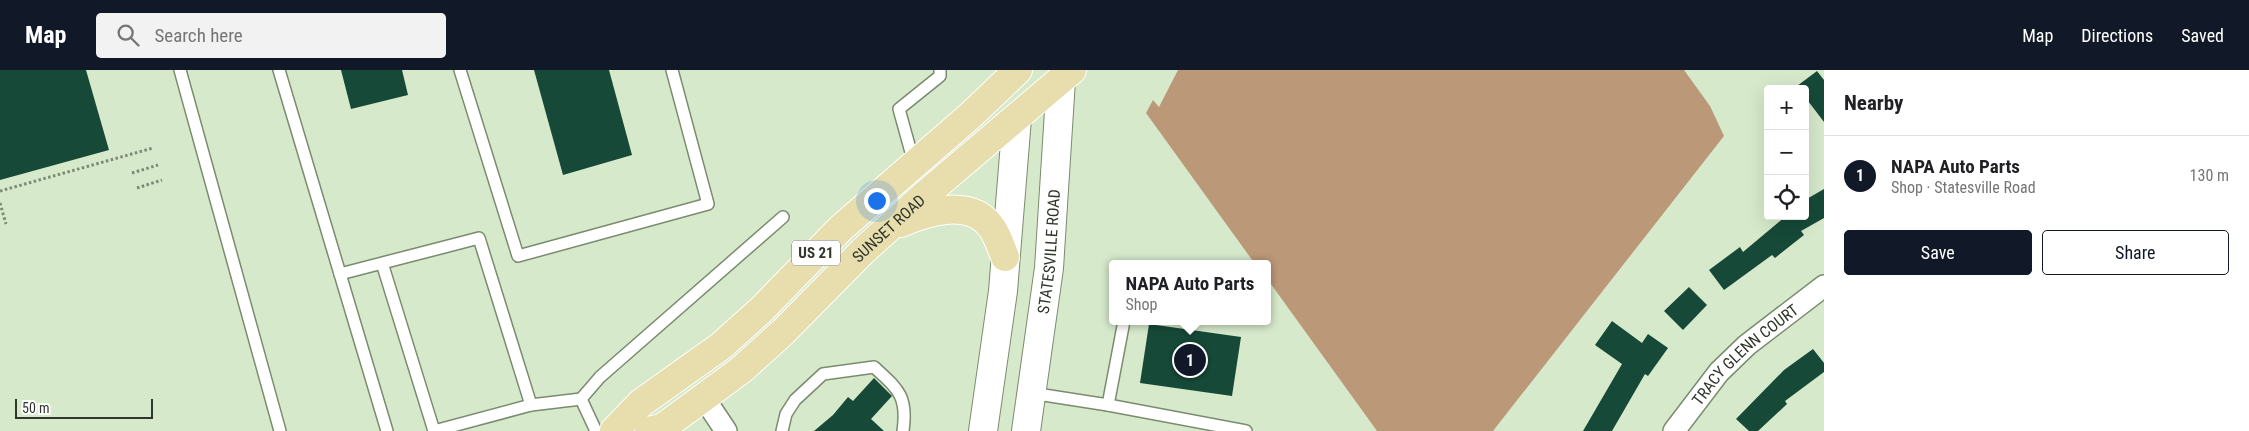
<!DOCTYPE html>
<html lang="en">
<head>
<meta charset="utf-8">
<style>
	:root { --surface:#fff; --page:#f2f2f2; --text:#202124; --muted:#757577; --line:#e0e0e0; --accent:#111827 }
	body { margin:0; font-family:"Roboto Condensed",sans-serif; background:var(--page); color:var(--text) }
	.controls { position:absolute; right:15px; top:15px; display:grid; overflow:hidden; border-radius:5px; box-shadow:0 5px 20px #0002 }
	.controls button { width:45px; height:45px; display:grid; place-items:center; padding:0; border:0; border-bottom:1px solid var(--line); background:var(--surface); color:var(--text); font:25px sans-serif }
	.scale { position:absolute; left:15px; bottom:12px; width:138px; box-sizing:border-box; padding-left:5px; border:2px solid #2f362a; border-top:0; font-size:14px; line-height:18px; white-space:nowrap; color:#2f362a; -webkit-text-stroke:4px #fff; paint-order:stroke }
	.you { position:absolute; left:876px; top:130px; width:18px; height:18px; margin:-12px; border:4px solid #fff; border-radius:50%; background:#1a73e8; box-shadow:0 0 0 8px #1a73e833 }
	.badge { display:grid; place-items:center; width:32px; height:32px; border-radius:50%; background:var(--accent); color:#fff; font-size:16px; font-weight:700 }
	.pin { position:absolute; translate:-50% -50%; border:2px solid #fff; box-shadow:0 1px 5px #0006 }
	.popup { position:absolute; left:1109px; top:190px; width:162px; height:65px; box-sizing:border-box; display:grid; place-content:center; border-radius:5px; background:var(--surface); filter:drop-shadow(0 1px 4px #0005); font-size:16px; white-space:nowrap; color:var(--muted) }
	.popup b { font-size:19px; color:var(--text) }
	.popup::after { content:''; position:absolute; left:50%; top:100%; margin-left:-10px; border:10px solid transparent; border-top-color:var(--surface) }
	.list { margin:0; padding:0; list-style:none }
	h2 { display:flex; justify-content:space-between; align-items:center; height:65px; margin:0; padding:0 20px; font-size:21px }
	h2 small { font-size:16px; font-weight:400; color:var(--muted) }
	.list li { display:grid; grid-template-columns:32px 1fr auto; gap:15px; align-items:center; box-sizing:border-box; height:80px; padding:0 20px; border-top:1px solid var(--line) }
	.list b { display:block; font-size:19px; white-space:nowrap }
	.list p { margin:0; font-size:16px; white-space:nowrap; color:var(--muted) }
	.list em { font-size:16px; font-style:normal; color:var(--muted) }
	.actions { display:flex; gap:10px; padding:15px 20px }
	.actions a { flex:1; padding:11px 0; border:1px solid var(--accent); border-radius:5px; text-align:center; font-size:18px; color:var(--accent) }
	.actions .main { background:var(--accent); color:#fff }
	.icon { flex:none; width:28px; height:28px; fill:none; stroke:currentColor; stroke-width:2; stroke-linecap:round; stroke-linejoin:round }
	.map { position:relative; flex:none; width:1824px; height:361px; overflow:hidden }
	header { display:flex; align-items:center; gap:30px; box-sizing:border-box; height:70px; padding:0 25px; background:var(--accent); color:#fff }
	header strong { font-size:24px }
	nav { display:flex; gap:28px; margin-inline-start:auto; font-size:18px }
	.search { width:350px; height:45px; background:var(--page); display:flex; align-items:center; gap:12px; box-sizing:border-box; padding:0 18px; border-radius:5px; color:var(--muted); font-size:19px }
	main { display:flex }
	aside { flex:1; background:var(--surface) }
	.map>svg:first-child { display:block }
</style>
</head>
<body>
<header>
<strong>Map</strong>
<div class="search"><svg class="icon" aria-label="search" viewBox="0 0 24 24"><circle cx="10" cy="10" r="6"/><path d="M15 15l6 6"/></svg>Search here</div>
<nav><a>Map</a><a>Directions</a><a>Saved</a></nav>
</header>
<main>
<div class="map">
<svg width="1824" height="361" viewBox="0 0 1824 361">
	<rect width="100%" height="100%" fill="#d6e9cb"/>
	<path fill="#bb9878" d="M1178,0h506l26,36 14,30 -231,295h-116l-109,-151v-16h-13l-109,-151 7,-13 6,7z"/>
	<g fill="#164938">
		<path d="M0,0h86l23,80 -109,30z"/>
		<path d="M341,0h61l6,25 -57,14z"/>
		<path d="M534,0h75l23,85 -69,20z"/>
		<path d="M1817,1l7,9v42l-19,-25v-8h-6l-2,-3z"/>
		<path d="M1824,119v29l-23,13 3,4 -29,23 -3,-3 -48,35 -15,-20 31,-23 3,5 43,-36h19v-16z"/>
		<path d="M1689,217l18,18 -24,25 -19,-19z"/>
		<path d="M1612,251l30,22 6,-9 20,14 -20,28 -3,-2 -33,57h-29l39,-67 -27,-19z"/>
		<path d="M1149,254l92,13 -9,59 -92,-13z"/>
		<path d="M1813,279l11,14v9l-39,29 2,3 -29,27h-9l-13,-12 48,-49z"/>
		<path d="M874,308l18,18 -21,23 13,12h-70l19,-16 15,-18 5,4z"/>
	</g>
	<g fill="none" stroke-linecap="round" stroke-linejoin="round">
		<g stroke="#7a8b6f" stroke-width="14">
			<g id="service">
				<path d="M180,0l100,361"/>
				<path d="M279,0l108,361"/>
				<path d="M460,0l58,186 190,-52 -36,-134"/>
				<path d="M914,93l-15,-54 41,-33v-6"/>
				<path d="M340,204c46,-12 93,-24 139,-36l52,167 -97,26 -52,-168"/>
				<path d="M1031,323l77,12 16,-84"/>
				<path d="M581,329l19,-22 183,-160"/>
				<path d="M531,335l50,-6 15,32"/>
				<path d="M1108,335l138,26"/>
				<path d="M782,361l4,-17 9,-14 28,-26 51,-7c24,22 34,29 29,64"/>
			</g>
		</g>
		<g stroke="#7a8b6f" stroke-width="24">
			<g id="minor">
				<path d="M704,328l22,33"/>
				<path id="s1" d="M1674,361l45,-59 28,-27 77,-59"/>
			</g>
		</g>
		<g stroke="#7a8b6f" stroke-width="30">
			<g id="secondary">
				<path d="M983,361l20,-140 14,-173"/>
				<path id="s2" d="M1026,361l23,-163 12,-188"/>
			</g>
		</g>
		<g stroke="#fff" stroke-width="30">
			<g id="primary">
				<path d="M901,153c27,-12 70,-25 91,5 6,9 9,19 13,29"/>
				<path d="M614,361l27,-28 80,-57 40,-36 80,-82 130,-113 47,-45"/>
				<path id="s3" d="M649,361l13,-3 79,-58 42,-38 80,-81 63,-57 146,-124"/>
			</g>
		</g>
		<g stroke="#7d8975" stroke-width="3" stroke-dasharray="2.5 2.5" stroke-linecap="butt">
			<path d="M132,103l26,-8"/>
			<path d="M137,118l25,-8"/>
			<path d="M0,121l153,-43"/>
			<path d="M0,133l6,21"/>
		</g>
		<use href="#service" stroke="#fff" stroke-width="11"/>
		<use href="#minor" stroke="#fff" stroke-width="21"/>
		<use href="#secondary" stroke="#fff" stroke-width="28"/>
		<use href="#primary" stroke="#e7ddad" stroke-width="28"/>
	</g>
	<g text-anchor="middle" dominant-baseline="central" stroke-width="5" stroke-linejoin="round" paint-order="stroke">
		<rect fill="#fff" stroke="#6d726a" stroke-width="1" x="792" y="170.5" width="48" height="25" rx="4"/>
		<g font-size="15" font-weight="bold" fill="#2f362a">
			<text x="816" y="183">US 21</text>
		</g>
		<g font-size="16" fill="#2f362a" stroke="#fff">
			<text stroke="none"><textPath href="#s3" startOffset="316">SUNSET ROAD</textPath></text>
			<text stroke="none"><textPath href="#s2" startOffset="181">STATESVILLE ROAD</textPath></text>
			<text stroke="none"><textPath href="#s1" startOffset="105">TRACY GLENN COURT</textPath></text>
		</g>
	</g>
</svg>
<div class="controls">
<button>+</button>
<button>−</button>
<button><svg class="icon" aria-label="locate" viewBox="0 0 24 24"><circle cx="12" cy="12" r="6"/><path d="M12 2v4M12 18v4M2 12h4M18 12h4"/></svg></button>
</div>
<div class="scale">50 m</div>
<div class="you"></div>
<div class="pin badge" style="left:1190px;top:290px">1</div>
<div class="popup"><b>NAPA Auto Parts</b>Shop</div>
</div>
<aside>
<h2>Nearby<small></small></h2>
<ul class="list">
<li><span class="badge">1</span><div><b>NAPA Auto Parts</b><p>Shop · Statesville Road</p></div><em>130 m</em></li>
</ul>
<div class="actions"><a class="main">Save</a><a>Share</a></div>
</aside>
</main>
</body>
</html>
